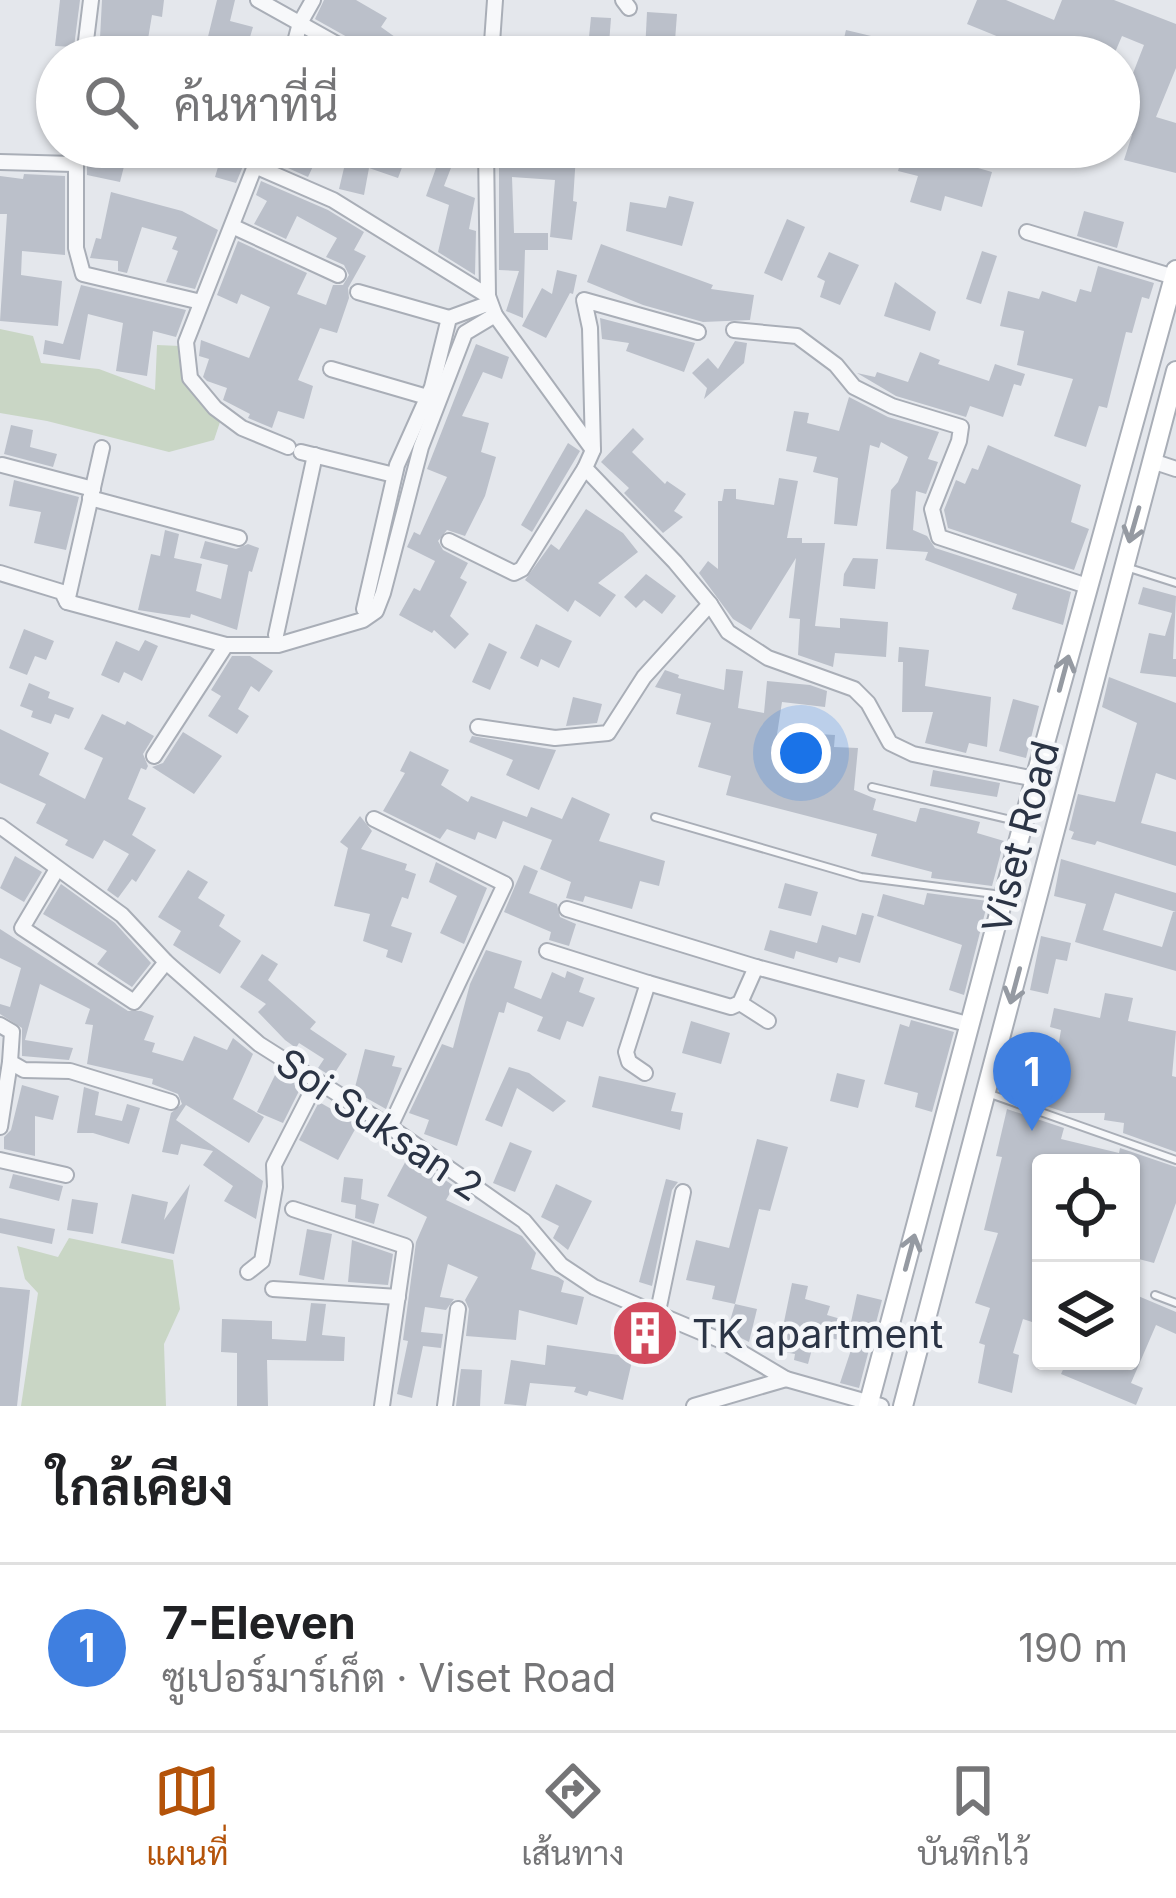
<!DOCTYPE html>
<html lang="th">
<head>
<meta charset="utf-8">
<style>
	:root { --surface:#fff; --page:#f6f6f6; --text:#202124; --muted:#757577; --line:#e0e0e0; --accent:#b45309 }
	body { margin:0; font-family:Inter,Sarabun,sans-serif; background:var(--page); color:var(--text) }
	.controls { position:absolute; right:36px; bottom:36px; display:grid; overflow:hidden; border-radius:12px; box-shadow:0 3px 9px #0004 }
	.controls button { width:108px; height:108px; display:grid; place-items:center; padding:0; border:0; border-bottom:3px solid var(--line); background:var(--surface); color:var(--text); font:60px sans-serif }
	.you { position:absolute; left:801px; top:753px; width:42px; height:42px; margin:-30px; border:9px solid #fff; border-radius:50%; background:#1a73e8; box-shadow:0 0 0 18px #1a73e833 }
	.badge { display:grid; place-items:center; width:78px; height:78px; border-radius:50%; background:var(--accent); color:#fff; font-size:39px; font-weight:700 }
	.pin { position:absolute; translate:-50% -99px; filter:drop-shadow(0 3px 6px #0008) }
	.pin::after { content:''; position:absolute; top:63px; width:42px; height:36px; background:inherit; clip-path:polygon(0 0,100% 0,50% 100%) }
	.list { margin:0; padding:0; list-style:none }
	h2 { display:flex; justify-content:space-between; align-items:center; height:156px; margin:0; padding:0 48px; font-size:51px }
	h2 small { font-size:39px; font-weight:400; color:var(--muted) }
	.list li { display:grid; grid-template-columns:78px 1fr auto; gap:36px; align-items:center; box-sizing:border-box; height:168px; padding:0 48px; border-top:3px solid var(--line) }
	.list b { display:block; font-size:45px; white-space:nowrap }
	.list p { margin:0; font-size:39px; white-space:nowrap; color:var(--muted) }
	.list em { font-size:39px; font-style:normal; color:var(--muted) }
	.icon { flex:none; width:66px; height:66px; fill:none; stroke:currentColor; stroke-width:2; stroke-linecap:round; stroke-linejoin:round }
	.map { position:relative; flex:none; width:1176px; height:1406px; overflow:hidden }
	.search { position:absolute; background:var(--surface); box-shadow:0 3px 9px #0004; left:36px; right:36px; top:36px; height:132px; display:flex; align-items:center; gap:30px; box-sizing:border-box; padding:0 42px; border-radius:66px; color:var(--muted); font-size:45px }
	.sheet { height:324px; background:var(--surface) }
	nav { display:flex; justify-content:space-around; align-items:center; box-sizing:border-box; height:168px; border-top:3px solid var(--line); background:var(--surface); font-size:33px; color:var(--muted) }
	nav a { display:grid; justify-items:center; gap:6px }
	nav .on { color:var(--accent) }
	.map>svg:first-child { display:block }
</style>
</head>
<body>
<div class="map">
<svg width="1176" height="1406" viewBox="0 0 1176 1406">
	<rect width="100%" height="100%" fill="#e4e7ec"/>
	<g fill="#c9d6c5">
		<path d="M0,329l33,7 8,27 58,6 56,21 2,-45 23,1 12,46 28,30 -6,18 -45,12 -122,-31 -47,-8z"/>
		<path d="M69,1238l104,22 7,49 -16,35 2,62h-145l17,-113 -13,-14 -8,-33 41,11z"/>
	</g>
	<g fill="#bbc0ca">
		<path d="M60,0h20l-6,47 -19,-1z"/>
		<path d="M102,0h62l-2,17 -10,-2 -7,42h-46z"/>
		<path d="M217,0h18l-5,21 23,6 -9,30h-41z"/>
		<path d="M324,0h32l31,18 -6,9 42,30 -52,-1 -6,-9 -50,-28z"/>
		<path d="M977,0h29l48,20 8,-20h52l62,24v44l-20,49 20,6v50l-52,-13 8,-25 -13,-4v-4l13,-40 -4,-1 16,-41 -22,-9 -9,21h-65l-81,-33z"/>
		<path d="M647,12l30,2 -3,40 -29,-2z"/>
		<path d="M591,17l20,1 -3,39h-21z"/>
		<path d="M846,30l46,11 -3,16 -49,-2z"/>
		<path d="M87,147h42l-9,35 -33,-7z"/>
		<path d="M224,147h27l-15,36 -21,-6z"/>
		<path d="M274,147h48l-14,30 -38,-17z"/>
		<path d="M349,147h110l-15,39 31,12 -6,31 7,2 -1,44 -37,-23 11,-47 -23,-9 10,-28 -30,-11 -8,21 -29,-10 -5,27 -25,-6z"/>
		<path d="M687,147h78l-5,21 -74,-14z"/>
		<path d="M905,147l87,25 -10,35 -37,-11 -4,15 -31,-9 8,-26 -20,-5z"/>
		<path d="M499,149l77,6 -3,46 4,1 -5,38 -22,-3 5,-57 -43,-3 2,56h34v17h-23l-2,68 -17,-7 13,-40 -20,-1z"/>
		<path d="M24,174l41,2v79l-43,-4 -1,24 41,6 -4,45 -58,-5 7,-107h-7v-38l23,3z"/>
		<path d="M261,181l67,29 36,22 -10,18 12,6 -18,32 1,10 -12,35 -17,-5 -22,52 15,6 -9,33 -26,-8 -6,17 -24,-10 2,-4 -27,-14 4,-12 -20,-7 -4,-4 6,-18 -10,-3 2,-16 48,18 21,-51 -29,-13 -4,10 -20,-9 21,-54 69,32 -10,21 29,11 7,-20h10l6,-10 -5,-10 -18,-8 11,-19 -40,-22 -11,23 -32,-15 13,-23 -11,-6z"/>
		<path d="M111,192l71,19 36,19 -23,59 -29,-7 12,-31 -6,-2 5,-12 -35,-10 -15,46 -9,-2v-10l-28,-3 6,-20 5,1z"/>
		<path d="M669,196l25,6 -12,44 -56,-15 4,-29 36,6z"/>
		<path d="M1084,211l40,11 -7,26 -40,-12z"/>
		<path d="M787,219l18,8 -23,54 -18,-8z"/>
		<path d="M601,244l112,41 -2,4 43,6 -4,25 -47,2 -60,-17 -56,-23z"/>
		<path d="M982,251l15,5 -16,48 -15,-5z"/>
		<path d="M829,252l30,13 -19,40 -20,-8 5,-16 -8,-4z"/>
		<path d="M1098,266l56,17 -5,16 -7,-2 -10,36 -6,-1 -19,76 -8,-2 -13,41 -32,-11 19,-57 -56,-14 7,-34 -24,-5 8,-35 31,8 3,-8 34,11 4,-13 11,3z"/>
		<path d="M557,270l20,5 -4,19 -3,-1 -24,45 -24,-12 20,-38 10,6z"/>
		<path d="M895,282l41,30 -6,19 -46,-15z"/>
		<path d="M81,285l105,25 -10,27 -23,-6 -6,45 -31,-5 7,-48 -35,-9 -8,46 -37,-6 2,-14 18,4z"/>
		<path d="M600,318l95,25 -11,29 -58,-21 3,-8 -27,-4z"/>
		<path d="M735,341l12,2 -3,20 -40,36 3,-11 -15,-15 16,-15 10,11z"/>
		<path d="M476,344l33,13 -7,22 -19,-7 -21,44 27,7 -8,29 15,5 -11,39 -20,40 -18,-6 -9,11 5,9 25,13 -8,15 7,4 -17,34 19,18 -14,15 -21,-19 -2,3 -33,-18 15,-27 6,3 15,-30 -28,-14 7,-15 6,3 27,-58 -20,-8z"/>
		<path d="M920,352l20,8 -2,4 51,17 6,-17 30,10 -4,12 -7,-2 -11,33 -33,-11 -4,11 -70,-21 -39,-23 18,4 2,-5 31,10z"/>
		<path d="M849,397l39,20 51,15 -11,27 10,3 -12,32 -10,-3 -3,39 14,6 8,12 136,44 -8,33 -51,-16 5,-15 -92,-34 3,-8 -42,-3 5,-59 7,-8 10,-25 -27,-15 -2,6 -9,-3 -13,81 -23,-2 4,-46 -25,-6 4,-15 -31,-6 8,-40 15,2 -2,10 32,8z"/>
		<path d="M11,425l22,5 -3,17 27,7 -4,13 -49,-13z"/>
		<path d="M633,428l11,11 -12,13 33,32 2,-3 19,13 -12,17 9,6 -20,16 -39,-40 5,-5 -28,-26z"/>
		<path d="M568,443l12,8 -48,81 -11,-7z"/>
		<path d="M988,445l93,40 -10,37 18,7 -15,41 -126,-42 -4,-18 12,-30 9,4 7,-16 6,2z"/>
		<path d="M779,478l19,3 -11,57h15v5h23l-10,83 25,2v-10l48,4 -2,35 -51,-4 -2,14 -35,-12 2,-36 -11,-1 7,-60 -45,72 -18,-11 -34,-46 9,-12 10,8v-68h4l2,-12h12v10l38,6z"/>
		<path d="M14,480l65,17 -13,53 -32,-7 7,-31 -32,-6z"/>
		<path d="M586,509l37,24 15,19 -40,31 18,12 -16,22 -25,-17 -7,12 -43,-32 26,-36 8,6z"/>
		<path d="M165,530l14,4 -5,24 28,6 -6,27 25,8 7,-34 -28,-7 5,-17 31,8 12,-5 11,4 -7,24 -3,-1 -12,59 -46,-16 -1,4 -52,-8 13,-56 9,2z"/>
		<path d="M853,558l25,1 -3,30 -32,-3 1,-12z"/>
		<path d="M646,574l30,22 -14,18 -18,-14 -8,8 -12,-11z"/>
		<path d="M1143,587l33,9 -3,63h3v18l-36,-4 9,-40 16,3 7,-23 -34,-9z"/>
		<path d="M536,624l36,17 -13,27 -18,-9 -3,8 -18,-9z"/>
		<path d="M24,629l30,12 -8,19 -11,-4 -8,19 -18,-7z"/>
		<path d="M145,640l13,6 -16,35 -18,-9 -5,11 -18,-8 15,-34 23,10z"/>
		<path d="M489,643l18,9 -17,38 -18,-8z"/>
		<path d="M899,647l30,3 -4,36 66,11 -4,50 -18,-4 -3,10 -41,-10 8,-31h-31l1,-50h-5z"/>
		<path d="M232,656h18l23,15 -14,21 -8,-6 -13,23 11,7 -12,18 -29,-18 13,-20 -10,-6z"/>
		<path d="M726,669l17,2 -5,37 26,5 3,-32 43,4 17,6 -2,16 -43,-5 -6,39 42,5 1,-12 16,1 -1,12 24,1 -4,42 22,9 -3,11 43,12 4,-14h5l55,14 -3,11 27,8 -12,45 -61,-8 1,-6 -61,-16 6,-22 -151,-39 5,-19 -33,-9 13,-44 -35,-9 5,-20 -26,-7 10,-17 14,5 -1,3 46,12z"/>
		<path d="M1109,677l67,26v77l-20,-7 -15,50 35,9v34l-79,-25 -2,4 -24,-6 3,-7 -5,-2 9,-36 37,8 22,-79 -35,-16z"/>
		<path d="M29,683l21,9 -2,6 26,10 -5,11 -14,-5 -4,10 -20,-7 2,-6 -13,-5z"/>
		<path d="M573,697l29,7 -5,19 -31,3z"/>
		<path d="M1013,699l26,7 -13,52 -27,-7z"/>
		<path d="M102,714l23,11 2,-4 27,15 -11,18 5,12 -2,4 -5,-2 -13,31 18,9 -14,27 24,15 -20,32 -4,-3 -14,19 -11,-8 22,-36 -25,-14 -11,19 -28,-14 3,-5 -32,-17 10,-19 -46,-21v-54l49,24 -10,22 46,24 18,-41 -19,-9z"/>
		<path d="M183,732l39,24 -28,38 -42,-27 11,-4z"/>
		<path d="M472,736l84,14 -17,40 -33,-15 7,-15 -44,-18z"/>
		<path d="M410,751l39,19 -8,15 27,17 3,-6 56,21 4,-10 31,12 10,-22 38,17 -11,27 66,20 -6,25 -19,-5 -8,28 -47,-13 -2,6 -17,-4 5,-16 -31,-13 12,-29 -49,-19 -7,18 -18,-7 -3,8 -28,-11 -7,10 -57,-28 22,-38 -5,-2z"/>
		<path d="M933,770l67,13 -3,14 -67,-11z"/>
		<path d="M360,816l12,15 -11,18 46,15 -2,6 11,4 -8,25 -6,-2 -11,29 21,7 -10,30 -16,-6 2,-7 -25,-9 7,-27 -36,-8 14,-58 -8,-6z"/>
		<path d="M15,856l27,16 -18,30 -24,-14z"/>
		<path d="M1061,859l115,34v19l-61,-19 -12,37 59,17 11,-35h3v59l-101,-29 11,-38 -32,-8z"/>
		<path d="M436,862l51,26 -23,56 -24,-11 17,-37 -28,-14z"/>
		<path d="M524,865l14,6 -9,22 28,11 3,13 16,7 -7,22 -20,-6 2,-8 -47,-20z"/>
		<path d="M188,870l20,12 -10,16 27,17 -6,11 22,15 -21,33 -47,-29 8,-14 -23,-14z"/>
		<path d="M785,883l33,9 -7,24 -33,-8z"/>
		<path d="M61,884l54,39 36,40 -19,24 -35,-23 10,-13 -64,-37z"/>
		<path d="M927,893l61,8 -24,94 -15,-5 13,-45 -85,-29 6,-22 41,11z"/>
		<path d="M862,913l12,3 -14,47 -21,-6 -2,6 -41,-12 -2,8 -30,-9 6,-20 47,13 5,-18 34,10z"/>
		<path d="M0,929l128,82h13l13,5 -10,24 11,3 -3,9 31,9 11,-25 33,14 6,-12 20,16 -20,45 31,18 -15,26 -63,-38 -10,15 87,61 -7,38 -32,-18 9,-15 -30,-21 10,-14 -32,-7 -3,11 -16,-3 9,-39 11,-9 -4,-10 -26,-10 1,-5 -66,-15 6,-39 -8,-1 5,-15 -50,-25 -15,56 48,8 -4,12 -47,-4v-28l-22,-14v-10l10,3 11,-39 -21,-10z"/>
		<path d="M1041,936l30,7 -4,18 -11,-2 -8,35 -18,-4z"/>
		<path d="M486,950l36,11 -8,27 27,11 11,-27 13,6 2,-7 17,7 -5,14 16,6 -12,29 -16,-6 -7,19 -23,-9 6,-14 -36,-15 -3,11 -5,-1 -42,134 -33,-12 5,-14 -20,-7 33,-69 11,4 17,-64z"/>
		<path d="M262,954l16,10 -10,16 48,42 -6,7 37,25 -15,23 -14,-9 6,-9 -25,-16 -3,5 -11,-8 -27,-28 8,-8 -26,-17z"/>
		<path d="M1105,993l28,5 -5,23 48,10 -4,45 4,1v75l-53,-19 1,-10 -20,-3 1,-7h-38l-33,-11 9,-35 11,3 7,-40 -11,-3 4,-19 46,10z"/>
		<path d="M911,1020l43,12 -22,80 -17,-5 3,-14 -34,-9 16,-60 9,3z"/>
		<path d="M691,1021l39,12 -9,31 -39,-11z"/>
		<path d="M365,1049l30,7 -3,10 10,2 -16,41 -32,-18z"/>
		<path d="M509,1067l20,6 37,28 -13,11 -36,-24 -15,39 -17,-7z"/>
		<path d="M277,1071l20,11 -2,6 4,3 -16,32 -26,-11z"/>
		<path d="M837,1073l28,7 -7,28 -28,-7z"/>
		<path d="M599,1076l77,17 -5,18 12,2 -3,17 -88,-23z"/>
		<path d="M22,1085l37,11 -6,24 -18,-4v40l-31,-7v-12l7,-7z"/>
		<path d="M84,1087l15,5 -4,23 27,6 5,-17 13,4 -11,36 -36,-11h-16z"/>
		<path d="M319,1102l39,22 -20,36 -39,-20z"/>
		<path d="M1007,1109l57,19 -3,11 58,14 1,-5 56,19v36l-22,60 -23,-6v-94h-90v140l-6,20 -12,-4 -10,34 6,2 -7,38 -34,-10 7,-38 -6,-2 11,-35 -15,-5 23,-70 -14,-3 18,-73 -6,-1z"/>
		<path d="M757,1139l31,8 -18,64 -11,-2 -24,95 -23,-5 3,-13 -29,-6 10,-40 33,8z"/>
		<path d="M510,1142l22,9 -17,41 -22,-9z"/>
		<path d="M409,1155l45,31 -8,14 76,36 14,17 -5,16 27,8 6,4 -3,11 23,5 -7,28 -58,-15 -3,30 -50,-4 3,-27 -4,-9 13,-23 -30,-13 -8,33 14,2 -8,11 -21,-3 -4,25 22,2 -2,14 -18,-2 -11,52 -15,-4 11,-53 -5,-1 13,-98 11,-25 -40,-21z"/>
		<path d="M13,1174l50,12 -4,15 -50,-13z"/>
		<path d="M344,1177l19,2 -2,20 18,5 -5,20 -19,-6 1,-13 -15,-3z"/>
		<path d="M666,1179l12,3 -6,8 -20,96 -13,-4z"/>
		<path d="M190,1184l-16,70 -53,-11 11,-49 36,8 -4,18z"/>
		<path d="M556,1184l36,17 -24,49 -15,-12 6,-12 -18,-9z"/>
		<path d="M72,1199l26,4 -5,31 -26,-4z"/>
		<path d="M0,1218l55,11 -3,15 -52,-11z"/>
		<path d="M307,1229l25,5 -8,46 -25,-5z"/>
		<path d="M352,1240l41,14 -5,31 -40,-3z"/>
		<path d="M792,1283l16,3 -3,13 25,7 -3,9 24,7 6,-28 25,6 -23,88 -19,-5 13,-39 -37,-10 -8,30 -14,-4 1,-6 -17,-3z"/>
		<path d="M0,1287l30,3 -13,116h-17z"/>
		<path d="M1131,1293l45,19v22l-20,-9 -25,58 12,5 -7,17 -75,-31 6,-13h64z"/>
		<path d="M311,1303l15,1 -4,31 23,2 -1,24 -77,-1 1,46h-31v-53l-16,-1 1,-33 50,2v18l34,2z"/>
		<path d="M735,1304l22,5 -8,33 -22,-11z"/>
		<path d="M547,1345l86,12 -10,43 -34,-9 -2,5 -13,-4 2,-5 -46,-4 -4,23 -22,-2 7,-44 34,5z"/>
		<path d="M461,1369l21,1 -2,36h-24z"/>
	</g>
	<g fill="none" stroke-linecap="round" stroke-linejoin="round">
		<g stroke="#a9aeb7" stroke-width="10">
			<g id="lane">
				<path d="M1126,567l50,16"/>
				<path d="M872,787l148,35"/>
				<path d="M655,817l206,60 141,18"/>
				<path d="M990,1094l186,66"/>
				<path d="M1155,1295l21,8"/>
			</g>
		</g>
		<g stroke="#a9aeb7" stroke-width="18">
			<g id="street">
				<path d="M258,0l102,57"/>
				<path d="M623,0l6,8"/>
				<path d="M84,57l7,-57"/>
				<path d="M291,57l9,-34 13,-23"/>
				<path d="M491,57l4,-57"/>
				<path d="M76,147v101l7,26 118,28"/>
				<path d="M263,147l-8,19 78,34 155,96"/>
				<path d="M486,147l2,149 7,19 98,135 -8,18 90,94 35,42 18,28 40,26 86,31 14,14 22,40 23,11 122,25"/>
				<path d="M0,162l74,2"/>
				<path d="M255,166l-69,176 4,36 25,30 27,20 46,19"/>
				<path d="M234,227l104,48"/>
				<path d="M1027,232l147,45"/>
				<path d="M358,292l91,26"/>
				<path d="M734,330l63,6 39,29 18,22 38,19 69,21 -2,14 -27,68 7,28 148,49"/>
				<path d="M331,369l96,28"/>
				<path d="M593,450l-3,-122 -6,-28 114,32"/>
				<path d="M301,452l93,23"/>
				<path d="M1152,461l24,8"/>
				<path d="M2,465l91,24"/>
				<path d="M90,498l149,40"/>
				<path d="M449,541l65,32 8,-4 63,-101"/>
				<path d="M0,573l62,19 5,10 159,43h52l85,-25 13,-9 7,-18 38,-146 44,-114 30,-18"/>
				<path d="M67,602l35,-154"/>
				<path d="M364,609l33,-144 35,-78 17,-69 41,-15"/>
				<path d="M276,635l39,-180"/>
				<path d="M478,727l77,11 53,-5 36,-56 66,-73"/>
				<path d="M154,756l72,-111"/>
				<path d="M374,819l131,65 -115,243"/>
				<path d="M0,826l122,89 44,47 93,82 131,83 134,94 37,44 33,22 128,54 64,38 95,27"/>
				<path d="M57,869l-35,59 112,74 32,-40"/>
				<path d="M567,909l189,58 215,58"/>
				<path d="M547,951l101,32"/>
				<path d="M740,1003l28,18"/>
				<path d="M0,1025l12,7 -2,30 14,8 46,1 101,31"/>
				<path d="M645,1073l-16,-11 -3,-10 22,-69 83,24 9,-4 16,-36"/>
				<path d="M0,1127l10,-65"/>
				<path d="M0,1160l66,15"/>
				<path d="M293,1209l112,37 -23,160"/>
				<path d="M248,1272l14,-11 13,-74 -1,-22 42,-82"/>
				<path d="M273,1289l125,8"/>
				<path d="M657,1316l26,-124"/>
				<path d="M445,1406l13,-97"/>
				<path d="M694,1406l92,-27"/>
			</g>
		</g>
		<g stroke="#a9aeb7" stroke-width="22">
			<g id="secondary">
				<path d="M868,1406l167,-627 141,-509"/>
				<path d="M903,1406l273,-1035"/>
			</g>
		</g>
		<use href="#lane" stroke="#f7f8fa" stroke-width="6"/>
		<use href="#street" stroke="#f7f8fa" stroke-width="14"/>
		<use href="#secondary" stroke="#fff" stroke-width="18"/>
	</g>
	<defs><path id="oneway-shaft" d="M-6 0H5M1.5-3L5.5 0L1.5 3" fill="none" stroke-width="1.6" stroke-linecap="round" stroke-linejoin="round" transform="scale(3)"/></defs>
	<g stroke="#959aa2">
		<use href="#oneway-shaft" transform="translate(1134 525) rotate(106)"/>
		<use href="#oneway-shaft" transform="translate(1064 673) rotate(-75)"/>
		<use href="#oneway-shaft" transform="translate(1015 986) rotate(105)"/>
		<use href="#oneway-shaft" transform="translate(910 1252) rotate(-75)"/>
	</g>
	<defs>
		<g id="building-disc" transform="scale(3.45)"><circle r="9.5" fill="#d1495b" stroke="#f4f6f9"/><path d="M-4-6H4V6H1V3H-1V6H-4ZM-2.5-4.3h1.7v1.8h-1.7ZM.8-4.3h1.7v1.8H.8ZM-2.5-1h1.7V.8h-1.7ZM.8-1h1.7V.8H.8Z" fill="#fff"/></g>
	</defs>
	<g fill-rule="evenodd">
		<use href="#building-disc" x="645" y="1333"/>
	</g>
	<g text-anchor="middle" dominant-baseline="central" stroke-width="9" stroke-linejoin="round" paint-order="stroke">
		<g font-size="39" fill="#2b3445" stroke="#f4f6f9">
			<text transform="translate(1020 837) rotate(-75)">Viset Road</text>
			<text transform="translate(380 1124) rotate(34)">Soi Suksan 2</text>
		</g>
		<g font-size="39" fill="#2b3445" stroke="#f4f6f9" text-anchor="start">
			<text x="692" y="1333">TK apartment</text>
		</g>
	</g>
</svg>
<div class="controls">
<button><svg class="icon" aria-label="locate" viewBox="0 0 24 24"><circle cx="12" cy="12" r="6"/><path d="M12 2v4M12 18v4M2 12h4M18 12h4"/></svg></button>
<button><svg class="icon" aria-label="layers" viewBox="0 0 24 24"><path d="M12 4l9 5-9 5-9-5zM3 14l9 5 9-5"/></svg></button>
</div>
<div class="you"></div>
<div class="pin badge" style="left:1032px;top:1131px;background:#3f7fe0">1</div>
<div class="search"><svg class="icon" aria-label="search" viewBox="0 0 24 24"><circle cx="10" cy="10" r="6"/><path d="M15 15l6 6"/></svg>ค้นหาที่นี่</div>
</div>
<section class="sheet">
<h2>ใกล้เคียง<small></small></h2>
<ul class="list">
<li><span class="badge" style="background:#3f7fe0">1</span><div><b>7-Eleven</b><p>ซูเปอร์มาร์เก็ต · Viset Road</p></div><em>190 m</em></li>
</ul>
</section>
<nav>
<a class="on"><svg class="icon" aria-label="map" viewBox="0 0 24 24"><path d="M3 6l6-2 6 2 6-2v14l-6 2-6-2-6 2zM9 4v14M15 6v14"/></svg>แผนที่</a>
<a><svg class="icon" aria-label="directions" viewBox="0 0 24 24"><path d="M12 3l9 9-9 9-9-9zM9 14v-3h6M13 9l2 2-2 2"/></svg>เส้นทาง</a>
<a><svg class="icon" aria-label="saved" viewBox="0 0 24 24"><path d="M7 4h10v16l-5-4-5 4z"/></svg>บันทึกไว้</a>
</nav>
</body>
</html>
